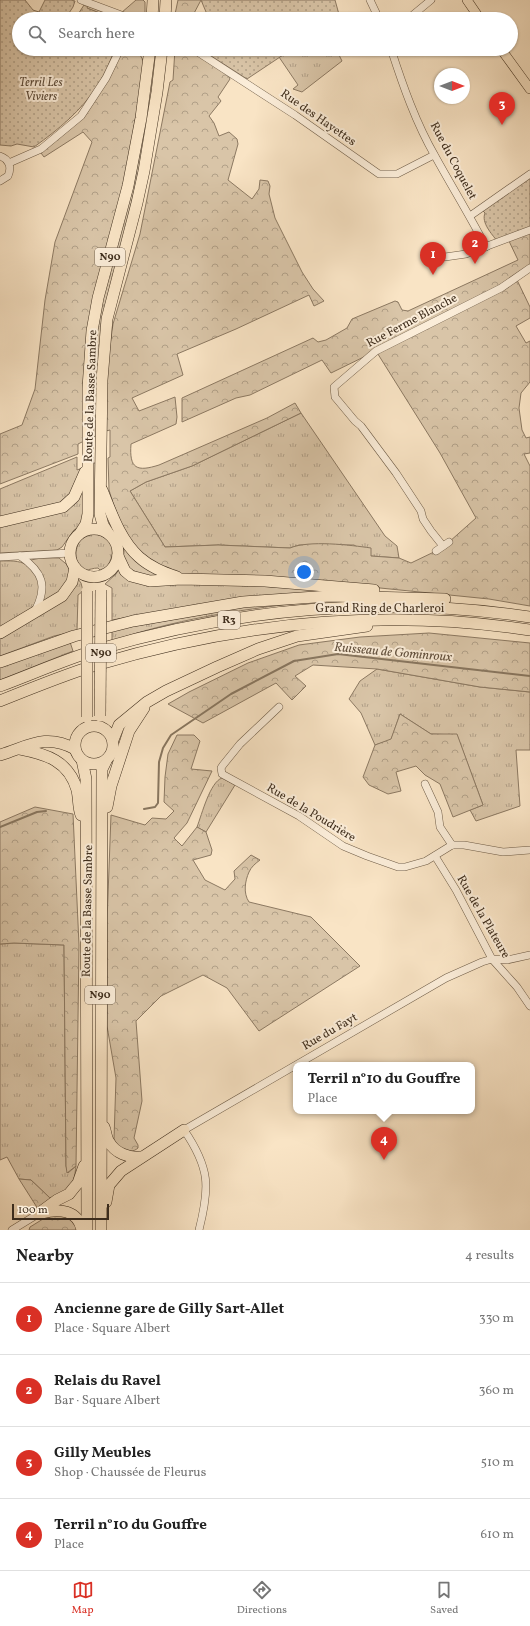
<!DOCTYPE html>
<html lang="en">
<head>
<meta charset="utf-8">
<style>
	:root { --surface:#fff; --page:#f2f2f2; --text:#222; --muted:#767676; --line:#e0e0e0; --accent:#d93025 }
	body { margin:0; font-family:Vollkorn,serif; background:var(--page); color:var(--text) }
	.compass { position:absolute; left:434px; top:68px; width:36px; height:36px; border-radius:50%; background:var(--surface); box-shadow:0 1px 3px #0004; rotate:90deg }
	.scale { position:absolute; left:12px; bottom:10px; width:97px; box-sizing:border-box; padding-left:4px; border:2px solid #3e2d1c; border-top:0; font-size:11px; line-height:14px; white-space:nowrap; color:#3e2d1c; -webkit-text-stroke:3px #fbedd9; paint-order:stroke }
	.you { position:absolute; left:304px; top:572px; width:14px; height:14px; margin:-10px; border:3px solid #fff; border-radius:50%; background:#1a73e8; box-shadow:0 0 0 6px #1a73e833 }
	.badge { display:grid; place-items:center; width:26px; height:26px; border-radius:50%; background:var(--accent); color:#fff; font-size:13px; font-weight:700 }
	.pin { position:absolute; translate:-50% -33px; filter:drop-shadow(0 1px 2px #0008) }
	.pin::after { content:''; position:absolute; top:21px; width:14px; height:12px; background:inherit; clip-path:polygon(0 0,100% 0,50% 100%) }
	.popup { position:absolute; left:293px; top:1062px; width:182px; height:52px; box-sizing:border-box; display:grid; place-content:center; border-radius:8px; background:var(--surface); filter:drop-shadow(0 1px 3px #0005); font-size:13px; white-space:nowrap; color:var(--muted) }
	.popup b { font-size:15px; color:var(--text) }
	.popup::after { content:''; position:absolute; left:50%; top:100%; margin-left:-8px; border:8px solid transparent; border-top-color:var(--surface) }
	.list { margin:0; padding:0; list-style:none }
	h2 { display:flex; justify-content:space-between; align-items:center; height:52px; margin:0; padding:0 16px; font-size:17px }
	h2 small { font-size:13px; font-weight:400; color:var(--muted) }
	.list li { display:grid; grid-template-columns:26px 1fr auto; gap:12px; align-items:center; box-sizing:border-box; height:72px; padding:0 16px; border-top:1px solid var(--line) }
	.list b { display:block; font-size:15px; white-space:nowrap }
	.list p { margin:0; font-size:13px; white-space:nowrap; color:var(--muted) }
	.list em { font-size:13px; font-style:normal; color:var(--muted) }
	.icon { flex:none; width:22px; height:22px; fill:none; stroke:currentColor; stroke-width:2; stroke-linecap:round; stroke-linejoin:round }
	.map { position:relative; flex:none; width:530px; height:1230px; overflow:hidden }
	.search { position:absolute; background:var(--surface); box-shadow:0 1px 3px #0004; left:12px; right:12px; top:12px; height:44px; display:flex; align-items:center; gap:10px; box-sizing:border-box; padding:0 14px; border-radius:22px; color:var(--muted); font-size:15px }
	.sheet { height:340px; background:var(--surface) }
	nav { display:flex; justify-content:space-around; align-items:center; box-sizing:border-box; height:56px; border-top:1px solid var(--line); background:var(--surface); font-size:11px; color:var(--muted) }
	nav a { display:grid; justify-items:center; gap:2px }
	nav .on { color:var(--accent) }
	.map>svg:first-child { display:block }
</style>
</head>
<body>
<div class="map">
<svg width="530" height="1230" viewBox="0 0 530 1230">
	<defs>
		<pattern id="grass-tufts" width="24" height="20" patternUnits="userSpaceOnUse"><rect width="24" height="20" fill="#d9c5a8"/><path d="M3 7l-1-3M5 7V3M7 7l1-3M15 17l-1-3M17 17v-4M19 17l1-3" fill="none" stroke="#b1a088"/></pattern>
		<pattern id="forest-crowns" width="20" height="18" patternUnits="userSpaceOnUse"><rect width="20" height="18" fill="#d9c5a8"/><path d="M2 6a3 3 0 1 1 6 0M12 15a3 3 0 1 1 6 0" fill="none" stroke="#b1a088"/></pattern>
		<pattern id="park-dots" width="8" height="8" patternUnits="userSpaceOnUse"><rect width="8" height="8" fill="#d9c5a8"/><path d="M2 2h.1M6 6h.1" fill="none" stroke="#b1a088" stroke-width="1.8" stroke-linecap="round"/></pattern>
	</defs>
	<rect width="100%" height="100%" fill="#f9e4c5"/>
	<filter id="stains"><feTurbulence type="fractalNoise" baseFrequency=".005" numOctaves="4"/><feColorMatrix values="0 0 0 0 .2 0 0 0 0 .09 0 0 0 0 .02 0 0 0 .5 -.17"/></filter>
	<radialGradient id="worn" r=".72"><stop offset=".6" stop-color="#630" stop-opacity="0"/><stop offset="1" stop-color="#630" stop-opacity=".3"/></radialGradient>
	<g fill="url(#grass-tufts)" stroke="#8c7962">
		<path d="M136,0h7l2,2v17h-6l-1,-3 -5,-2 -4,1 -8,-2z"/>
		<path d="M88,6l33,13h-6l-29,-11z"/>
		<path d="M153,49h6l-10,80 -33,139 -20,168 -5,2 5,-116z"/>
		<path d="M292,49h44l6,12 -40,31 -9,-3 5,-4 -19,-28z"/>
		<path d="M301,413l84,123 12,10 2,12 -28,-2 -17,-11h-55l-9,3 -72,-3 -53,2 -35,-56 16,-9 46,-16z"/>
		<path d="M77,457v13l5,-2 -12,26 -11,10 -59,15v-30z"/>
		<path d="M97,462l1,51h-7l-1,-48z"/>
		<path d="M80,490l4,1 2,21 -6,14 -6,4 -12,17 -5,3 -57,3v-29l42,-9z"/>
		<path d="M108,511l55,68c-13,-4 -36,-4 -39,-21 -1,-2 0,-4 0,-7 -1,-8 -6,-15 -11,-22l-3,-1c-3,-6 -7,-11 -2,-17z"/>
		<path d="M95,534c20,4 21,18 12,33l-7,3 -2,-2c-5,0 -9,2 -12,2 -13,-3 -12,-23 -5,-30 4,-4 9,-5 14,-6z"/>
		<path d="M41,558h18l12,10 -1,15 -32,27c4,-22 12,-32 -7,-49v-1z"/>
		<path d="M0,561c9,0 19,-1 27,4 15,9 16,33 5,44 -6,6 -24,15 -32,20z"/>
		<path d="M121,566l6,9 68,7 143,9 -99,7 -127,22v-32l-7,-4 11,-10z"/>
		<path d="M78,579l3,4 2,8 -5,4 -1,36 -23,5 -54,20v-18z"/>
		<path d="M268,603h32c-63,7 -127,17 -188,38v-11z"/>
		<path d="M70,642l3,9 -73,29v-14z"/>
		<path d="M377,669l103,18 50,5v58h-14l4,56 -44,15 -6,-11 13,-5 -26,-70 -26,-1 -31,-20 -9,26 -16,5 -14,-32 -12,-14 11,-18z"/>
		<path d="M222,778l13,7 -29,47 -9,-5c5,-13 13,-45 25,-49z"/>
		<path d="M14,943l50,2 2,221 2,7 8,-7c-2,20 -7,26 -26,32l-19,-18 -12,-1 -12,-22 -7,3v-216z"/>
	</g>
	<g fill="url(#forest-crowns)" stroke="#8c7962">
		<path d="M178,0h23l-10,19h-17z"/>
		<path d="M121,49h16l8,15 -18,104 -38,160 -5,113 -6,3v10l-78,30v-50l22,-9 13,-36 10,-89 10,-58 37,-100 -9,-10 -39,25 -3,-4 46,-46z"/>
		<path d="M175,49h12l41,26 2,4 -12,18 3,4 -12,15 5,7 5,13 10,-4 8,7 1,5 -10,36 24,19 7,-10 1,-9 8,1 2,5 -1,8 6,24 27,54 11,17 11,12 -10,5 -5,-11 -73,34 -59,25 6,21 -51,23 7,13 36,-14 2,20 -1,7 -45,20c-2,25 6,28 28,21l108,-47 28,-15 6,10 -109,53 -46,16 -16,9 35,56 53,-2 72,3c19,-8 60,-3 81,0v8l28,2 12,5 25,-12 13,-9 27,-24 -36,-65 -64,-102 -45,22 -9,-13 -72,35 -14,3 -54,24v-24l131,-60 5,4 8,-2 21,-12 5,-9 43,-18 3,1 4,8 6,1 110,-51 -10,-21 22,-9v40l-13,10 13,27v11l-14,8 10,17 4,-2v41l-9,11 -2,15 3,22 4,8 4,-1v16l-6,1 6,12v140l-41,-7 -198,-20 -117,-5 -35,-20 -13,-18 -13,-33 -4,-13 -1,-32 2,-1v-27l-4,1 1,-65 6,-42 27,-90 30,-152 3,-2z"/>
		<path d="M429,633l101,10v49l-50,-5 -103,-18 -64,-4 -18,11 11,10 -14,14 -16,-17 -73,40 -35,-19 21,-12 59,-29 51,-18 61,-8z"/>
		<path d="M400,714l31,20h26l26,71 -30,12 -13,-33 -15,-9 -9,-9 -20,6 5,19 -13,3 -19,-9 -6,-8 12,-32 16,-6z"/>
		<path d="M177,735h17l6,6 -9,28 21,2 -25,52 -13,15 8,8 15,-19 9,5 6,18 -1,5 -18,5 12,20 20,10 10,-11 -1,-8 17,-16 9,5c-4,3 -9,7 -11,12 -4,9 -6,21 0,30l62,15 49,49 -101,65 -32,-43 -24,-13 -42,21 -25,25 6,80 -8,37 4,7v3c-9,8 -20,0 -24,-9l2,-61 -9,-52v-104l4,-107 34,10 7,-7 14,1 8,-8 -10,-9 1,-25 3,-23z"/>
		<path d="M35,807l38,7 6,131 -3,221 -9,7 -1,-7 -2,-221 -50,-2 -14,1v-122z"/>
		<path d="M19,1179l12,1 19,18 5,-2 -17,13z"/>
		<path d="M56,1215h10l9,9 2,6h-48l1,-3 13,-8z"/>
	</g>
	<g fill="url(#park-dots)" stroke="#8c7962">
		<path d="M0,0h25l8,10 6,2 6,-12h26l4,1 -2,6 -6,9 5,3h-53v30h96c-5,12 -10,25 -17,36 -17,26 -39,44 -64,62l-17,-3 -6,2 -11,-1z"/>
		<path d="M201,0h134l5,18 -131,1z"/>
		<path d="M84,5l4,1 -1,2 28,11h-40z"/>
		<path d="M213,49h79l-45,30 -39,-25z"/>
		<path d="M530,175v55l-33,11c-5,-7 -16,-18 -12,-28l-4,-4z"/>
	</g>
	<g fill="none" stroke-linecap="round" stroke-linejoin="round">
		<g stroke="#88765f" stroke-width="2">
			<path d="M144,809l11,-2 3,-4 1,-41 4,-14 8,-13 60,-41 63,-33 44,-7 192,22"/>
			<path d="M0,827l37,-15 9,-1"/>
		</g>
		<g stroke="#6d5b46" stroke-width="8">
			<g id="minor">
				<path d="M81,0l51,19"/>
				<path d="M370,0l9,19"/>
				<path d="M408,19l23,-19"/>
				<path d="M193,49l102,66 84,59h18l37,-19"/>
				<path d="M391,49c12,37 25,74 44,107 17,31 35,60 51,91"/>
				<path d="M0,156c9,3 12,11 8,20l-8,5"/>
				<path d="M9,163l32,-14 40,-33 25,-38 14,-29"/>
				<path d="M470,216l60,-42"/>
				<path d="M445,257l21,-3 64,-24"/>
				<path d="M443,546l-12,-15 -8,-12 -2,-8 -25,-38 -35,-47 -6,-5 -20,-24 -1,-10 42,-36 125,-63 29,-20"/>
				<path d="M436,551l13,-9"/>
				<path d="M20,556c23,16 28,30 15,55"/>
				<path d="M0,557l70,-4"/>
				<path d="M279,707l-39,37 -17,21 -2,3 1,6 77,42 44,30 24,10 31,11h7l21,-6 26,-16"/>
				<path d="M425,784l13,28 2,15 12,18"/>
				<path d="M452,845h12l39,7 27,-2"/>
				<path d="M435,856l21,34 36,69 25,28 13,19"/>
				<path d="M12,1230l26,-16"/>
				<path d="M199,1230c11,-43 11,-62 -15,-100l262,-152 36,-16 10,-3 15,1 23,-5"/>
			</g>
		</g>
		<g stroke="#3e2d1c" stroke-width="10">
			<g id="major">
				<path d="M467,0l13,19"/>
				<path d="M501,49l29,40"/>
			</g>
		</g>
		<g stroke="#3e2d1c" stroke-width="12">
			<g id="highway">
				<path d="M152,19l1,-19"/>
				<path d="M165,19l1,-19"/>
				<path d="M102,490c9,22 18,50 37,67 11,10 24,15 38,20"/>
				<path d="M0,522l63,-15 11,-10 11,-25"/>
				<circle cx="94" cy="553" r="24"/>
				<path d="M81,532l5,-8 2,-10v-126l4,-57 6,-33 30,-112 13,-68 9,-69"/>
				<path d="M108,533l-5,-8 -3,-11 2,-134 5,-61 30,-116 7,-32 13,-79 5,-43"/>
				<path d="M118,556l7,15 6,5 19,5 31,-2 84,2 109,9"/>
				<path d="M0,633l62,-37 10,-14 3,-14"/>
				<path d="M0,662l74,-26 59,-15 110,-19 87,-6 115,3"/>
				<path d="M0,686c32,-12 64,-26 96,-36 141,-42 289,-55 434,-33"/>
				<path d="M0,701c32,-13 64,-26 96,-36 141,-42 288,-57 434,-35"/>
				<circle cx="94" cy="745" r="19"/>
				<path d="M113,740l6,-15 28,-23 19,-11 51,-24 41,-18 39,-13 70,-10"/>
				<path d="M20,749c26,5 49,12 57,41 2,9 1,17 4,25"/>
				<path d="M0,755c29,-9 46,-22 75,-6"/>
				<path d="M82,760l4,19 1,451"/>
				<path d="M107,807l4,-21 18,-55 15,-23"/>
				<path d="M104,1127c2,4 2,11 5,15 6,11 20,16 31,15"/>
				<path d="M106,1202l3,-17 12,-14 63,-41"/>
				<path d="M42,1213c17,-5 36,-3 40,17"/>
				<path d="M38,1214l19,-14 12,-6 4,-5 5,-6 6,-17"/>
				<path d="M101,1230l1,-461 4,-8"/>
			</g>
		</g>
		<use href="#minor" stroke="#fbedd9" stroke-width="7"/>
		<use href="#major" stroke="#f9e4c5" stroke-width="9"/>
		<use href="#highway" stroke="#f9e4c5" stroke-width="11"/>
		<g stroke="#3e2d1c" stroke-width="12" stroke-linecap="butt">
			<g id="highway-bridge">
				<path d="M100,716l1,-126"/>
				<path d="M87,717v-126"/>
			</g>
		</g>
		<use href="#highway-bridge" stroke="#f9e4c5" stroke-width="11"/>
	</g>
	<g text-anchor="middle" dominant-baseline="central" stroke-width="4" stroke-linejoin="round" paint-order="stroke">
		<g fill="#fbedd9" stroke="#776755" stroke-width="1">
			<rect x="95" y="248" width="30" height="18" rx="3"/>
			<rect x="218" y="611" width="22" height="18" rx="3"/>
			<rect x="86" y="644" width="30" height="18" rx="3"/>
			<rect x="85" y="986" width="30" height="18" rx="3"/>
		</g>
		<g font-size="11" font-weight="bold" fill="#3e2d1c">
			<text x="110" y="257">N90</text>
			<text x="229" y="620">R3</text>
			<text x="101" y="653">N90</text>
			<text x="100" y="995">N90</text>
		</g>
		<g font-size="12" font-style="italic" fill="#5d4b38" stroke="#fbedd9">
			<text x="41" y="83">Terril Les<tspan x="41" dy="14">Viviers</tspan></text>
		</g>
		<g font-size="12" fill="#3e2d1c" stroke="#fbedd9">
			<text transform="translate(318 118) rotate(35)">Rue des Hayettes</text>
			<text transform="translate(453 161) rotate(62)">Rue du Coquelet</text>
			<text transform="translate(412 321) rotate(-28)">Rue Ferme Blanche</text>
			<text transform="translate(91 396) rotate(-88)">Route de la Basse Sambre</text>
			<text x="380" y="609">Grand Ring de Charleroi</text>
			<text transform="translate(311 813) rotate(31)">Rue de la Poudrière</text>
			<text transform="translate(88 911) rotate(-89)">Route de la Basse Sambre</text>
			<text transform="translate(483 917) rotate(60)">Rue de la Plateure</text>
			<text transform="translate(330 1032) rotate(-30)">Rue du Fayt</text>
		</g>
		<g font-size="13" font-style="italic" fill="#63513e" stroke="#fbedd9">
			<text transform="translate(393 653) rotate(5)">Ruisseau de Gominroux</text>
		</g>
	</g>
	<rect width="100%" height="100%" filter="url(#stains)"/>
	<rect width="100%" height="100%" fill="url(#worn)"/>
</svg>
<svg class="compass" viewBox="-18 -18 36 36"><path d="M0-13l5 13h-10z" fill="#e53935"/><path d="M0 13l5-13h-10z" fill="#767676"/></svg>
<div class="scale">100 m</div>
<div class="you"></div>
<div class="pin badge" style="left:433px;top:275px">1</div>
<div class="pin badge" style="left:475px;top:264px">2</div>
<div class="pin badge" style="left:502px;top:125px">3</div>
<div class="pin badge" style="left:384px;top:1160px">4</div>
<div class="popup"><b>Terril n°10 du Gouffre</b>Place</div>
<div class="search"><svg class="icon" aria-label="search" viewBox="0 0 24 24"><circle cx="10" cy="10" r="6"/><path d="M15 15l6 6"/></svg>Search here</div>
</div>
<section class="sheet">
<h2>Nearby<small>4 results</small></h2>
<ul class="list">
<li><span class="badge">1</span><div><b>Ancienne gare de Gilly Sart-Allet</b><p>Place · Square Albert</p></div><em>330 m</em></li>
<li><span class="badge">2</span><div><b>Relais du Ravel</b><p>Bar · Square Albert</p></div><em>360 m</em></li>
<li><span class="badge">3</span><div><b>Gilly Meubles</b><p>Shop · Chaussée de Fleurus</p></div><em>510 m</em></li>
<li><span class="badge">4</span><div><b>Terril n°10 du Gouffre</b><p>Place</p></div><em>610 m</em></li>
</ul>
</section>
<nav>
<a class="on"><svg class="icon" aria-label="map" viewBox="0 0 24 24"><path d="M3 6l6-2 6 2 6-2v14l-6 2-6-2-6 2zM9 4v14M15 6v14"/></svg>Map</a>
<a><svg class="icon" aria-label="directions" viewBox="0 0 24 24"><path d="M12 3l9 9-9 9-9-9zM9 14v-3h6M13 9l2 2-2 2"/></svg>Directions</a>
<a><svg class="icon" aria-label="saved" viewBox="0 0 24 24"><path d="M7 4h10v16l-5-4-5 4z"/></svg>Saved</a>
</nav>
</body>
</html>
